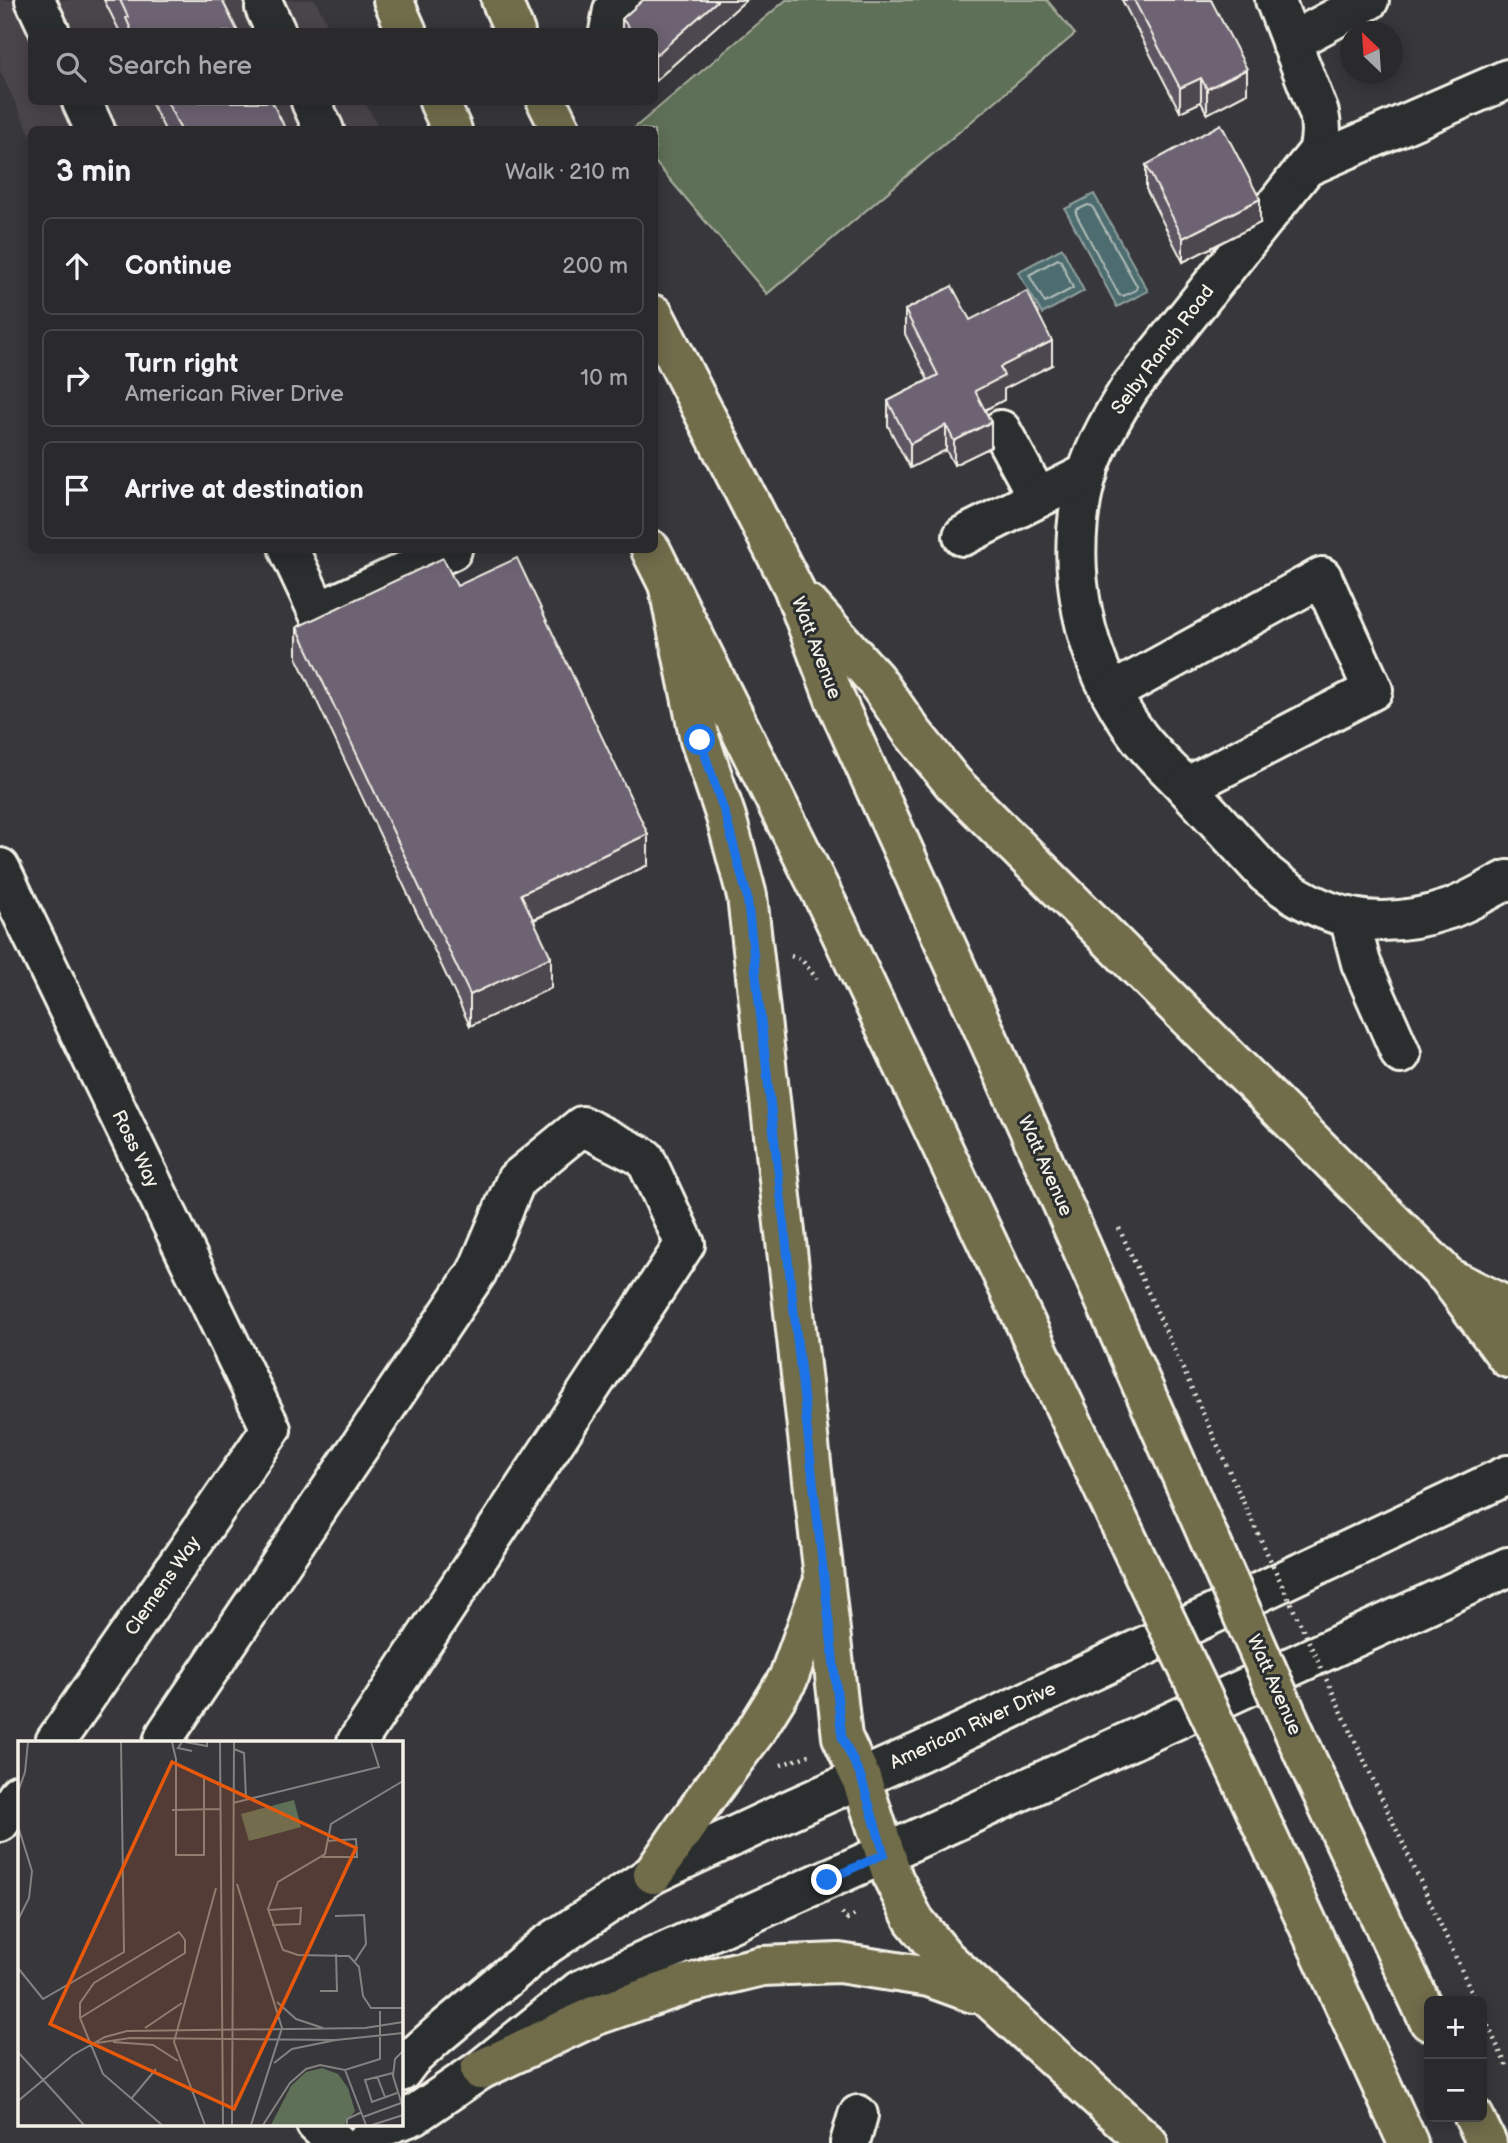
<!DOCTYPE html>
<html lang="en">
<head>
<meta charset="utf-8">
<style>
	:root { --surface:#2a2a2d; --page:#323235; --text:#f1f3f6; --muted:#a5a7aa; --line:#464649 }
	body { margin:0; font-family:"Balsamiq Sans",sans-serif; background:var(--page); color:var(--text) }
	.controls { position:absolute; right:21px; bottom:21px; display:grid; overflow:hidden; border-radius:10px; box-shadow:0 4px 18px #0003 }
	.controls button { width:63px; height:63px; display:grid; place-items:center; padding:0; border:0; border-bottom:2px solid var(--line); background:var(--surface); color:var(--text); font:35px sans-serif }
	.compass { position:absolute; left:1340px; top:21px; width:63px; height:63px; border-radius:50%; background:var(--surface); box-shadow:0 4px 18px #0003; rotate:335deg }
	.stop { position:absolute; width:21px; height:21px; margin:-16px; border:5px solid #1a73e8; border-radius:50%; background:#fff }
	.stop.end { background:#1a73e8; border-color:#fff; box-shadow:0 2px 7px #0008 }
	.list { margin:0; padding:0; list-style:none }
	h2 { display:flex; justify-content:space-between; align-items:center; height:91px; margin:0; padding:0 28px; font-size:30px }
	h2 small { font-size:23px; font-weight:400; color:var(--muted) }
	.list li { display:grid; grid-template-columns:46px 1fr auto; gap:21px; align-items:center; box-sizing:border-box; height:98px; margin:0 14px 14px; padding:0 14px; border:2px solid var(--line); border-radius:10px }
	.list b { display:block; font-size:26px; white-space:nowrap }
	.list p { margin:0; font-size:23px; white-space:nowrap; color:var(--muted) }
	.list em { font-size:23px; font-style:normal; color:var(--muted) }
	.icon { flex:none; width:38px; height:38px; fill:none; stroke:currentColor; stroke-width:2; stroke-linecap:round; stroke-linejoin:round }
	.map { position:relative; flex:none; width:1508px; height:2143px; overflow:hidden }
	.search { position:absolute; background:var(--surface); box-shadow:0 4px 18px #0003; left:28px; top:28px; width:630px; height:77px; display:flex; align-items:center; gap:18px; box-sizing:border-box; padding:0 24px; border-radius:10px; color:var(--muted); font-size:26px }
	.panel { position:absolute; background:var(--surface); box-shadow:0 4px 18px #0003; left:28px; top:126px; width:630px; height:427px; border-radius:10px }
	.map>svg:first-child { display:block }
</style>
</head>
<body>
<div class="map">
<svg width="1508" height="2143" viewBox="0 0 1508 2143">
	<rect width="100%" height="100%" fill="#38383c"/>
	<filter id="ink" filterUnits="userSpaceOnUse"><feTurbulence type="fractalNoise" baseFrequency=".0143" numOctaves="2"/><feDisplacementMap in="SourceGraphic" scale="14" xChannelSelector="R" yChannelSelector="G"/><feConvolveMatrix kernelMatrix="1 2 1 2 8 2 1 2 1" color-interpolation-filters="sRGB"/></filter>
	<g filter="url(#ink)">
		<path fill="#48454c" d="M0,0h315l16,31 -299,1v70h333l14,27 -347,1 -1,6 -31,-65z"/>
		<path fill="#5f7059" stroke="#aab0a0" stroke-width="2" d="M786,0h261l28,34 -308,260 -112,-132 -1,-32 -21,-1z"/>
		<g fill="#4d6c6f" stroke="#90a19f" stroke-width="2">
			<path d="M1094,194l54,97 -31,16 -52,-98z"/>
			<path d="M1062,248l22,43 -42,23 -24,-42z"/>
		</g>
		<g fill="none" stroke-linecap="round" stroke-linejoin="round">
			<g stroke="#b1bcb8" stroke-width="2">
				<path d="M1088,205l4,1 45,80 -1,4 -13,6 -4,-1 -43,-81 1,-4z"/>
				<path d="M1058,259l3,2 12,27 -28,15 -16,-28z"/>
			</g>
			<g stroke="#f4f1e8" stroke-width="44">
				<g id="minor">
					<path d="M35,0l15,32"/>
					<path d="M1275,0l44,113c3,14 3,25 -1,39l-188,236c-17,27 -34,56 -43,86 -25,91 -5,188 52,263 13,17 29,31 44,47 28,30 55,60 83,90 57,47 113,59 183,35 20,-7 40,-20 59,-29"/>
					<path d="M265,8l11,24"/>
					<path d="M609,32l4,-22 12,-10"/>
					<path d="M1291,42l78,-42"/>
					<path d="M82,102l13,28"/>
					<path d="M311,102l13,28"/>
					<path d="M1306,167l202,-88"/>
					<path d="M1001,430l37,68"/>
					<path d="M963,536l125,-63"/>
					<path d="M289,550l29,62 134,-62"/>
					<path d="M1111,693l211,-116 51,113 -187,97"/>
					<path d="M0,868l271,561 -216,313"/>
					<path d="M1349,917l12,46 40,91"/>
					<path d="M163,1742l3,-8 311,-462 39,-92 66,-54 63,32 40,86 -328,498"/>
					<path d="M0,1822l19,-28"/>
					<path d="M401,2072l9,-12 30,-27 102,-85 111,-74 141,-66 126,-56 588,-277"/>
					<path d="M401,2120l13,-5 66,-45 100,-80 304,-136 624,-287"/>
					<path d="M316,2124l21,19"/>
					<path d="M365,2143l14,-15 12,-4"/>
					<path d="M850,2143l8,-28"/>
				</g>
			</g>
			<g stroke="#f4f1e8" stroke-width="44">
				<g id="major">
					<path d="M393,0l14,32"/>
					<path d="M501,0l14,32"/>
					<path d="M439,102l13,28"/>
					<path d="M547,102l14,28"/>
					<path d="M654,315l139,272 42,112 233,517 140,320"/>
					<path d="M651,550l182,366 307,650"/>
					<path d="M669,588l31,152 26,77 21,79 95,841 19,41 32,100 21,42 32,39 202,184"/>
					<path d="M808,604l67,75 37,53 41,51 495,494 60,81"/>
					<path d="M1453,1280l55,27"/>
					<path d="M1305,1756l124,265"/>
					<path d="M1244,1785l164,358"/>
					<path d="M653,1874l54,-78 48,-64 33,-53 33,-91"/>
					<path d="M480,2070l114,-54 93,-32 75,-18 77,-3 90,14 44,16"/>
					<path d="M1474,2117l13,26"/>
				</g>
			</g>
			<g stroke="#f4f1e8" stroke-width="4.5" stroke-dasharray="2 5" stroke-linecap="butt">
				<path d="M791,956l10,3 16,20"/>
				<path d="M1119,1228l127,280"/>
				<path d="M1352,1734l124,267"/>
				<path d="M781,1765l28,-10"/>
				<path d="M842,1913l5,6 8,-4"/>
				<path d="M1482,2013l26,56"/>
			</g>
			<use href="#minor" stroke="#2a2d2e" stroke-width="38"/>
			<use href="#major" stroke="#716d4b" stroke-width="38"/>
			<g stroke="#f4f1e8" stroke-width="44" stroke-linecap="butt">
				<g id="major-bridge">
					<path d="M1208,1536l97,220"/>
					<path d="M1140,1566l104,219"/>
				</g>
			</g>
			<path stroke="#f4f1e8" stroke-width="4.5" stroke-dasharray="2 5" stroke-linecap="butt" d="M1246,1508l106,226"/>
			<use href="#major-bridge" stroke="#716d4b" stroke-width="38"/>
		</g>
		<g fill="#5f5663" stroke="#f4f1e8" stroke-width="2">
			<path d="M104,0h118l16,32h-118z"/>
			<path d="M643,0h103l-91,81 -1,-49h-32v-13z"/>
			<path d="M1122,0h89l36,93 -40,21 -6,-12 -21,10z"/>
			<path d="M151,102h121l14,28h-121z"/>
			<path d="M1146,165l114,58 -77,39 -37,-73z"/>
			<path d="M905,310l65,10 82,45 -48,24v11l-19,10 6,37 -37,18 -8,-15 -36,18 -22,-42v-25l40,-21 -23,-46z"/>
			<path d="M457,586l191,279 -114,55 17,68 -81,38 -173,-367v-32z"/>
		</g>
		<g fill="#4d4650" stroke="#f4f1e8" stroke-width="2">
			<path d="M718,0h28l-91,81v-25z"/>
			<path d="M1247,69v24l-40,21v-25z"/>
			<path d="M1201,78v24l-21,10v-24z"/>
			<path d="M1260,199v24l-77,39v-24z"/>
			<path d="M1052,341v24l-48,24v11l-29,15v-24l25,-24z"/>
			<path d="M991,422v25l-37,18v-24z"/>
			<path d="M946,425v25l-36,18v-24z"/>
			<path d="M648,834v31l-127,60v-31z"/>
			<path d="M551,957v31l-81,38v-31z"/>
		</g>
		<g fill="#6e6473" stroke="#f4f1e8" stroke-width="2">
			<path d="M120,0h102l16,32h-106l-6,-14 2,-1z"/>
			<path d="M643,0h75l-63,56 -1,-24h-21l-11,-13z"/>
			<path d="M1134,0h77l36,69 -40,20 -6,-11 -21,10z"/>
			<path d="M167,102h105l14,28h-105z"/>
			<path d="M1221,124l39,75 -77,39 -37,-73z"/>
			<path d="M952,286l18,34 57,-29 25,50 -52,26 4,9 -29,15 16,31 -37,19 -8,-16 -36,19 -22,-43 50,-26 -33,-65z"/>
			<path d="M443,558l14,28 60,-28 131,276 -127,60 30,63 -81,38 -173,-368z"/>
		</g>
	</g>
	<g fill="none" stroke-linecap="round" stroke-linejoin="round" filter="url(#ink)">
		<path stroke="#1a73e8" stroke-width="9" d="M700,740l26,77 21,79 95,841 19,40 23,77 -57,26"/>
	</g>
	<g text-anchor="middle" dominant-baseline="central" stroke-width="6" stroke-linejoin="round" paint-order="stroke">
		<g font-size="19" fill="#f4f1e8" stroke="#2a2d2e">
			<text transform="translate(1163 350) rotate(-53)">Selby Ranch Road</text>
			<text transform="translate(816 648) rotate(69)">Watt Avenue</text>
			<text transform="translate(135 1149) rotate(64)">Ross Way</text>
			<text transform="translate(1045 1166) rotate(66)">Watt Avenue</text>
			<text transform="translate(163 1586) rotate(-55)">Clemens Way</text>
			<text transform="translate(1274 1685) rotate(66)">Watt Avenue</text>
			<text transform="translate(973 1726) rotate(-25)">American River Drive</text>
		</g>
	</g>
	<g transform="translate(18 1741)">
		<rect width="385" height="385" fill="#38383c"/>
		<path d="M276,59l7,27 -52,14 -8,-27zM304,327l16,6 10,14 7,23 -11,14h-73l20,-39 15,-14z" fill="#5f7059"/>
		<path fill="none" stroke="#838281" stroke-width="2" d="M154,1l4,17v96h28v-77M164,1l-4,6 14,3M167,1l22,4v-4M202,1l3,383M216,8l10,4 2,45M385,40l-72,43 -6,30 -47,28 -10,27 15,41 15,5 51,1 10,11 4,29 8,12h32M0,51l7,-20 3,-30M215,62l146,-36 -8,-25M154,69l48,-1M0,85l14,45 -3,27 -11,22M304,116h35l-1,-18 -29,2M219,143l45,144 -31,97M250,169l33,-2 -1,16 -28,1M317,175l29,-1 2,29 -11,17M0,227l25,31 81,-47 -3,-210M302,250h17l-1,-37M259,261l19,17 27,9M62,277l105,-65v-13l-6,-8 -85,51 -14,20v15l23,56 59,51M127,287l37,-25M95,301l40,3 25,16M79,302l33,-5 206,2 67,-7M385,310l-8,8 -2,17 10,32M0,311l66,73M256,322l18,-14 44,-9M327,329l21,55M375,332l-28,7 7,22 25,-9M359,335l8,21M113,358l25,-30M0,360l55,-46 32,-18 22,-6 238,-3 38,-6M345,376l38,-14M187,384l-31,-83 42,-154M214,384l2,-383M245,384l27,-42 16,-14 14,-4 25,5 35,-11v-48M329,384v-6l15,-7M354,384l31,-10"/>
		<path fill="#e8590c" fill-opacity="0.15" stroke="#e8590c" stroke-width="3.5" d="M154,21l184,86 -122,261 -184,-85z"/>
		<rect width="385" height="385" fill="none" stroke="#f4f1e8" stroke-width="3.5"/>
	</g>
</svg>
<div class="controls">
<button>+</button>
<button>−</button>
</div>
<svg class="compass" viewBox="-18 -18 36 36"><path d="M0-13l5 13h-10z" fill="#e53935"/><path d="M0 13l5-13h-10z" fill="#a5a7aa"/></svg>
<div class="stop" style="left:700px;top:740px"></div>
<div class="stop end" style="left:827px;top:1880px"></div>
<div class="search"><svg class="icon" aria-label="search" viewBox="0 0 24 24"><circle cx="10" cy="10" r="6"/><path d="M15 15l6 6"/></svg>Search here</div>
<section class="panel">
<h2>3 min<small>Walk · 210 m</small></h2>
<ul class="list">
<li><svg class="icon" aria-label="ahead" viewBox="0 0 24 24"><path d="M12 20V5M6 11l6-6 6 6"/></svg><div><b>Continue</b></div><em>200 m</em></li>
<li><svg class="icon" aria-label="right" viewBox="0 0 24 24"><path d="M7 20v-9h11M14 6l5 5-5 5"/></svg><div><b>Turn right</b><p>American River Drive</p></div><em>10 m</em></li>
<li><svg class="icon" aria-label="arrive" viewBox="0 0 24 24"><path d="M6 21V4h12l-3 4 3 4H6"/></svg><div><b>Arrive at destination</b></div></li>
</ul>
</section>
</div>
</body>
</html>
